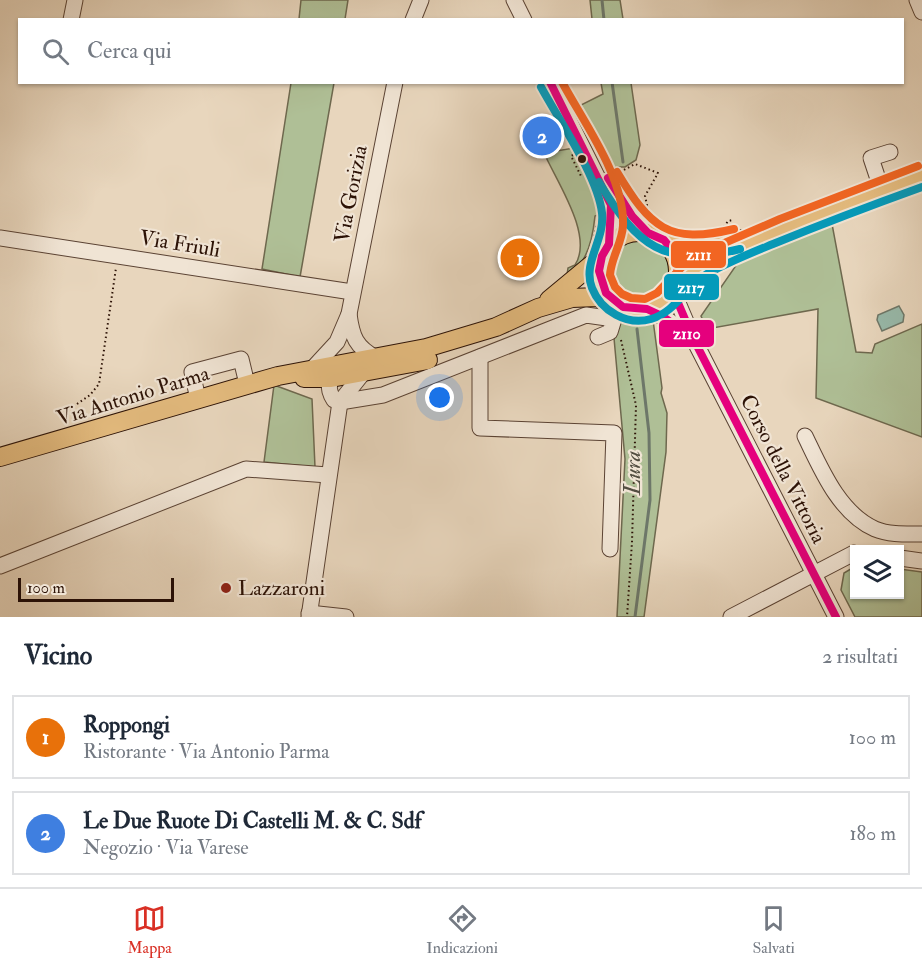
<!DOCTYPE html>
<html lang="it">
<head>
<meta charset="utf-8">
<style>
	:root { --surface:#fff; --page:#f6f6f7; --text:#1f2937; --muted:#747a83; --line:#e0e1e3; --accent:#d93025 }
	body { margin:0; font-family:"IM FELL Double Pica",serif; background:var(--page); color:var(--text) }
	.controls { position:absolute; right:18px; bottom:18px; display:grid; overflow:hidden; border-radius:0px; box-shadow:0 2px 4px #0004 }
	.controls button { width:54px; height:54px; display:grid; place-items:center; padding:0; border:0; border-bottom:2px solid var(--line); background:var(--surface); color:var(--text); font:30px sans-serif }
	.scale { position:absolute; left:18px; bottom:15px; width:156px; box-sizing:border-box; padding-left:6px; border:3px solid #2c1206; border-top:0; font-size:16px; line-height:21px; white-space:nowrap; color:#2c1206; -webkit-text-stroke:4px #f0e4d4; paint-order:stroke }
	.you { position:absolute; left:440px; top:398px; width:21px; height:21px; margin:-15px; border:4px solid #fff; border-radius:50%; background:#1a73e8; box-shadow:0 0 0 9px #1a73e833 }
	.badge { display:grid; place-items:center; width:39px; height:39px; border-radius:50%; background:var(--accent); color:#fff; font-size:20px; font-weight:700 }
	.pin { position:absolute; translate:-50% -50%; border:3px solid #fff; box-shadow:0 2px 6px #0006 }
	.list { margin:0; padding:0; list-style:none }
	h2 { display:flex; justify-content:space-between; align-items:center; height:78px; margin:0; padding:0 24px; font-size:26px }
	h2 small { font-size:20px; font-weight:400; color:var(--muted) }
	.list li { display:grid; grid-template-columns:39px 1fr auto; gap:18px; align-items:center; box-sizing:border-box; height:84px; margin:0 12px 12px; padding:0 12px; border:2px solid var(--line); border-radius:0px }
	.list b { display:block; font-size:22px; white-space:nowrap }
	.list p { margin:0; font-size:20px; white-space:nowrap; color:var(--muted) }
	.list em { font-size:20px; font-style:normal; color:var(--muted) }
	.icon { flex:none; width:33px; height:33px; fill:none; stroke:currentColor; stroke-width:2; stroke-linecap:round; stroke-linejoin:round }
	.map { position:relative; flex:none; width:922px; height:617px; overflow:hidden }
	.search { position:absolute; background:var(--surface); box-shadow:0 2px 4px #0004; left:18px; right:18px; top:18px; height:66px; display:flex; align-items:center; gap:15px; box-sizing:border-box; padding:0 21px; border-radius:0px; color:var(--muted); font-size:22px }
	.sheet { height:270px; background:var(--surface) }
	nav { display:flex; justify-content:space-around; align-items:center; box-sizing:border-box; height:84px; border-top:2px solid var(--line); background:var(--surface); font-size:16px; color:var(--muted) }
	nav a { display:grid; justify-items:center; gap:3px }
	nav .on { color:var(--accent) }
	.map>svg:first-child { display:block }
</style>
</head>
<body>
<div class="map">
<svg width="922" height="617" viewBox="0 0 922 617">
	<rect width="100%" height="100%" fill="#e8d6bd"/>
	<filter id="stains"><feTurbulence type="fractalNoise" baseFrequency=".00333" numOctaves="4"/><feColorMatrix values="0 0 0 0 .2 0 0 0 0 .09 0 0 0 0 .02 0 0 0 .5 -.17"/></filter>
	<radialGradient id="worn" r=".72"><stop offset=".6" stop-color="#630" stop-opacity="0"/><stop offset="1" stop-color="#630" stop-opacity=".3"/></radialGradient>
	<g fill="#afbf96" stroke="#6e684e" stroke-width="1.5">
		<path d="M301,0h47l-3,19h-46z"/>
		<path d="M590,0h30l3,19h-31z"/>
		<path d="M291,83h43l-34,194 -38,-8z"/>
		<path d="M601,83h30l9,62 -4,15 -11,7h-13l-17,-34 -6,3 -14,-28 28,-14z"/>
		<path d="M574,148l28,48 4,16 -11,4c-2,20 -7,50 -28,59l1,-7 7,-3c19,-29 -18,-83 -31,-112z"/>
		<path d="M832,224l24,128 16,1 3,-9 47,-20v113l-106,-39 2,-89 -111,20 -6,-13 36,-52z"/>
		<circle cx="639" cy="271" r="30"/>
		<path d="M618,315l12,5h23l9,68 -1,5 6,20 -1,39 -22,165h-27l8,-158 -11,-121z"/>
		<path d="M274,385l38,14 3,68 -51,-5z"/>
		<path d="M854,567v27h46v-25l22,3v45h-67l-14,-27 3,-17z"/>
	</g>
	<path fill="#98baab" stroke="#6d7769" stroke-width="1.5" d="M899,306l5,9 -1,7 -21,9 -5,-11 1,-5z"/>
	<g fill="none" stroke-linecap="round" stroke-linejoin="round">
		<g stroke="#6d7769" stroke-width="3">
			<path d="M602,0l2,20"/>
			<path d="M612,82l11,80"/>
			<path d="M635,617l15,-117 -1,-67 -12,-104"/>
		</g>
		<g stroke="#5b4334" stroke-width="17">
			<g id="minor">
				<path d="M514,0l10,20"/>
				<path d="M917,0l5,12"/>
				<path d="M71,20l4,-20"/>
				<path d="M413,20l8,-20"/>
				<path d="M550,82l58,116 4,17 -3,29"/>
				<path d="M609,179l19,31 20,23"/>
				<path d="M882,191l-11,-33 19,-6"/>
				<path d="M0,238l352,54"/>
				<path d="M673,291l20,47 143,279"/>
				<path d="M647,309l21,11 24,18"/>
				<path d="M349,314c3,23 7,33 27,44"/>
				<path d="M480,357v71l134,5 -4,116"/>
				<path d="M313,368l24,-26 12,-28 46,-232"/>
				<path d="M338,371c-9,9 -12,17 -4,29l6,2"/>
				<path d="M198,399l-6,-27 49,-13 6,25"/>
				<path d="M340,402l43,-7 203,-80 28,4 -4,13 -12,5"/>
				<path d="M805,436c16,33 34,77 70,93 14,6 32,5 47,5"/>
				<path d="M900,558l22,3"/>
				<path d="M0,566l246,-97 82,6"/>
				<path d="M309,613l37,4"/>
				<path d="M309,617l31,-215 23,-29"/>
				<path d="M731,617l123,-64"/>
			</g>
		</g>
		<g stroke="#2c1206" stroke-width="20">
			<g id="major">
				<circle cx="639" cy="271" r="39"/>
				<path d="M664,240l38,6 38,-7"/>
				<path d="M674,288l27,-23 90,-40 131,-49"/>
				<path d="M549,300l53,-44"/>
				<path d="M304,378h27l97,-18"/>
				<path d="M0,457l278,-81 148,-28 70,-21 42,-19 34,-10 25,-1 19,7"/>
			</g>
		</g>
		<g stroke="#2c1206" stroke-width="2" stroke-dasharray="1.5 3" stroke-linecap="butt">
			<path d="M567,82l43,86"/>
			<path d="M573,155l-2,1 11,22"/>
			<path d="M620,172l15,-8 23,9 -13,23 4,18"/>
			<path d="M655,220l14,6"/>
			<path d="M724,227l4,-6 5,-1"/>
			<path d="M592,245l7,-30"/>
			<path d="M689,299l15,-19"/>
			<path d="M621,340l15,65 -4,137 -5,75"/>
			<path d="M77,404l13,-9 9,-11 17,-116"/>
		</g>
		<use href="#minor" stroke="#f0e4d4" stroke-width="15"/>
		<use href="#major" stroke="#e4bb7e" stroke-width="18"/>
		<g stroke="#f0e4d4" stroke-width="12">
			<g id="bus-1">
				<path d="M550,82l61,123 -2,39 -7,12 -3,15 7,22 17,14 24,2 15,7 31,22 143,279"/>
				<path d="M608,178l24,38 16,17 16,7 9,11 5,21 -5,19 23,54"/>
			</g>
		</g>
		<g stroke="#f0e4d4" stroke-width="12">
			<g id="bus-2">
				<path d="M541,87c18,33 57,90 61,126 3,27 -20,50 -10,75 9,23 35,38 59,31 25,-7 35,-33 56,-45 21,-12 44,-21 66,-30 49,-20 99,-39 149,-57"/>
				<path d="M599,182c38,64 65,86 141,67"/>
			</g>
		</g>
		<g stroke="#f0e4d4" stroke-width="12">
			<g id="bus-3">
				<path d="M562,82c22,41 63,96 61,144 -1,17 -12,32 -13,49l5,12 7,7 9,4 14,1 12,-6 25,-26 17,-13 81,-35 138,-53"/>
				<path d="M617,172c33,55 51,73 117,57"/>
			</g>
		</g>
		<use href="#bus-1" stroke="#e5007d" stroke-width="8"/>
		<use href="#bus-2" stroke="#049aba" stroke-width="8"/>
		<use href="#bus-3" stroke="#f26522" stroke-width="8"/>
	</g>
	<circle fill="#2c1206" stroke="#f0e4d4" stroke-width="2" cx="582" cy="159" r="5"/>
	<circle fill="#8f2418" stroke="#f0e4d4" stroke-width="2" cx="226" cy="588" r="6"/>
	<g text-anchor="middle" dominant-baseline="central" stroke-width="4.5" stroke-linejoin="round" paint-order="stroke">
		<g font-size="21" fill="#2c1206" stroke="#f0e4d4">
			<text transform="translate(351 194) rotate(-79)">Via Gorizia</text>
			<text transform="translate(180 244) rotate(9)">Via Friuli</text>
			<text transform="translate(133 396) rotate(-17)">Via Antonio Parma</text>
			<text transform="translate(783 469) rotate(63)">Corso della Vittoria</text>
		</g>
		<g font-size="21" fill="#2c1206" stroke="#f0e4d4" text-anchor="start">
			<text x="238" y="588">Lazzaroni</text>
		</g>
		<g font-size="22" font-style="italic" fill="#524d40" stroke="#f0e4d4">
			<text transform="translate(633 473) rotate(-90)">Lura</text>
		</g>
	</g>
	<g stroke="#f0e4d4" stroke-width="2">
		<rect x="670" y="240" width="57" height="29" rx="6" fill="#f26522"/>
		<rect x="663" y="273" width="57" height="28" rx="6" fill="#049aba"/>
		<rect x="658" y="319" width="57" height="29" rx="6" fill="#e5007d"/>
	</g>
	<g font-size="16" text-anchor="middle" font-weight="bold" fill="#fff">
		<text x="699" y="260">z111</text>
		<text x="691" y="293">z117</text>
		<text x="687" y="339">z110</text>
	</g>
	<rect width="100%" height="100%" filter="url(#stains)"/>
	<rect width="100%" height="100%" fill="url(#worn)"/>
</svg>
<div class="controls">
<button><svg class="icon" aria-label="layers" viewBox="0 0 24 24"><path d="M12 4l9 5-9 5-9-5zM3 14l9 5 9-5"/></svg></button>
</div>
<div class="scale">100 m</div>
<div class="you"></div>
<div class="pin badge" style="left:520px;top:258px;background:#e8710a">1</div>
<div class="pin badge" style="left:542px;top:136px;background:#3f7fe0">2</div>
<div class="search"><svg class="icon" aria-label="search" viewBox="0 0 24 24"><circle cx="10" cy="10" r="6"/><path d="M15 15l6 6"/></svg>Cerca qui</div>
</div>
<section class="sheet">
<h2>Vicino<small>2 risultati</small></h2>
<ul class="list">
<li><span class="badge" style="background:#e8710a">1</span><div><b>Roppongi</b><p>Ristorante · Via Antonio Parma</p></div><em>100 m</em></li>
<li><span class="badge" style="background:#3f7fe0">2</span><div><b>Le Due Ruote Di Castelli M. &amp; C. Sdf</b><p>Negozio · Via Varese</p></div><em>180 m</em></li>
</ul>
</section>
<nav>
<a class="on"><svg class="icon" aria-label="map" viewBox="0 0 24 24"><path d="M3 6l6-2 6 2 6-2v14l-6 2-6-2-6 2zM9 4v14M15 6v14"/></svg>Mappa</a>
<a><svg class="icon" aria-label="directions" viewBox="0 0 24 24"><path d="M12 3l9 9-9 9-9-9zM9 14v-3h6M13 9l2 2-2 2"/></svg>Indicazioni</a>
<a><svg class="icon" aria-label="saved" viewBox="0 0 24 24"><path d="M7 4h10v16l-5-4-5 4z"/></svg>Salvati</a>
</nav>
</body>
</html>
